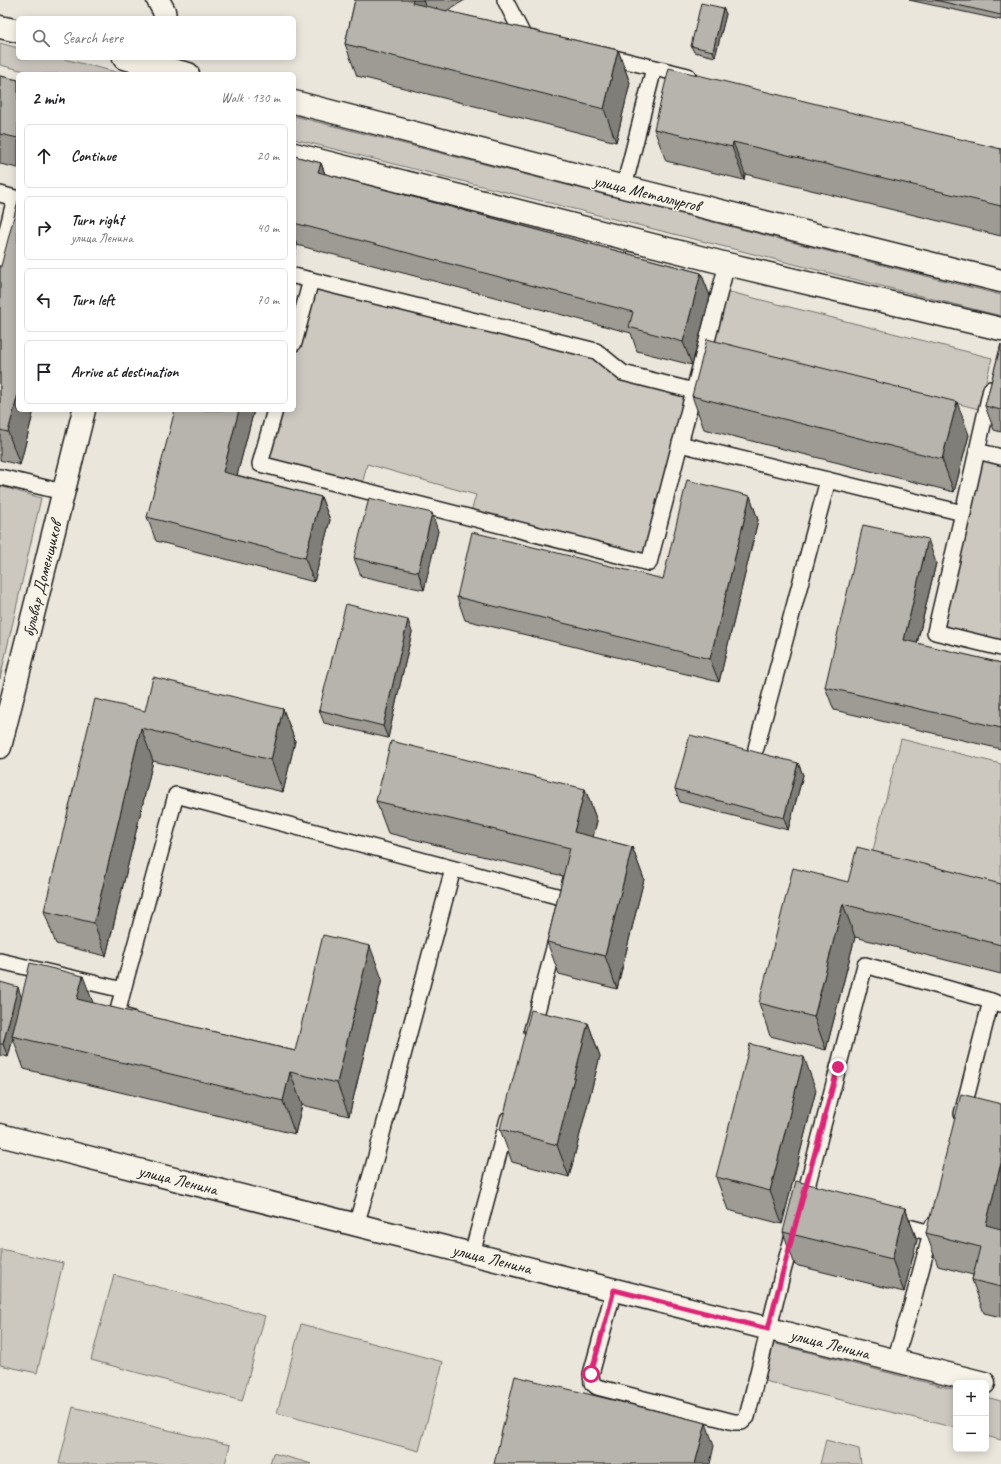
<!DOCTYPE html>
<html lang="en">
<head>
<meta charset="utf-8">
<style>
	:root { --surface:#fff; --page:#f6f6f6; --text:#202124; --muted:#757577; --line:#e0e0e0 }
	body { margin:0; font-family:Caveat,sans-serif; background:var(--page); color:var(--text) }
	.controls { position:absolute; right:12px; bottom:12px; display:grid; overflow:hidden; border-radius:6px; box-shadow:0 2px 10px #0003 }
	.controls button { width:36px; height:36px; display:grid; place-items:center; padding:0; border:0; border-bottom:1px solid var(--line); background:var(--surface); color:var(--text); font:20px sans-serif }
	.stop { position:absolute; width:12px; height:12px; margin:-9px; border:3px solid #db2777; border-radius:50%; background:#fff }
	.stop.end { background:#db2777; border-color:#fff; box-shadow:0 1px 4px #0008 }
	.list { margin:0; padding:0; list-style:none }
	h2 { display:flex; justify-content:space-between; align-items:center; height:52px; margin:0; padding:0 16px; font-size:17px }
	h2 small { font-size:13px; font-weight:400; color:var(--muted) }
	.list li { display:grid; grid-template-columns:26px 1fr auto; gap:12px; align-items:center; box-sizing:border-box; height:64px; margin:0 8px 8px; padding:0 8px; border:1px solid var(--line); border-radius:6px }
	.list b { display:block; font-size:15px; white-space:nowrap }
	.list p { margin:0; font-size:13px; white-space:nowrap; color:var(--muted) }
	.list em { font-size:13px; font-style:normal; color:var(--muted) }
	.icon { flex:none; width:22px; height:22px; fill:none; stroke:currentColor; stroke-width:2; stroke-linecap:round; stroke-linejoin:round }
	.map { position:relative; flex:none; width:1001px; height:1464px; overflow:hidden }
	.search { position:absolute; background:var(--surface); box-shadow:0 2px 10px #0003; left:16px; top:16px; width:280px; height:44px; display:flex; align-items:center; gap:10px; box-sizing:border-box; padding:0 14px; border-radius:6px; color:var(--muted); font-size:15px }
	.panel { position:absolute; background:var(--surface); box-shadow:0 2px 10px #0003; left:16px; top:72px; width:280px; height:340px; border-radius:6px }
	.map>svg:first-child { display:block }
</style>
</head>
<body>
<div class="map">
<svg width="1001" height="1464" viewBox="0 0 1001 1464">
	<rect width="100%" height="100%" fill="#eae6dc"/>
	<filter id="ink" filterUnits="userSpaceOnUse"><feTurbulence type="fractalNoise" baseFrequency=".025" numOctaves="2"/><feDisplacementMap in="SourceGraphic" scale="8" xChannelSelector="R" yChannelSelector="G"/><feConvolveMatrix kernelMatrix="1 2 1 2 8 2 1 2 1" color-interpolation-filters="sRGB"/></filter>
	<g filter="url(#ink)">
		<g fill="#ccc8c0" stroke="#74726e">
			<path d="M0,43l18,5v10h42l64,16h-87l-37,-9z"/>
			<path d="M294,116l707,179v21l-707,-177z"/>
			<path d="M313,285l281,70 96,38 -44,164 -175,-45 5,-17 -109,-31 -5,21 -98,-25 14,-50h16v-56z"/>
			<path d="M726,291l266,67 -13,51 -266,-67z"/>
			<path d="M977,451l24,6v191l-66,-16z"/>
			<path d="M0,486l41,12 -41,181z"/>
			<path d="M901,739l100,25v140l-133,-34z"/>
			<path d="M1,1249l62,14 -26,110 -37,-8z"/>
			<path d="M114,1275l151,41 -23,85 -151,-41z"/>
			<path d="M301,1324l142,38 -24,89 -142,-38z"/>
			<path d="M772,1343l184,47v38l-192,-47z"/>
			<path d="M986,1397l15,4v39l-15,-4z"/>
			<path d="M73,1407l157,38 -5,19h-166z"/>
			<path d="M826,1440l33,9 2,15h-41z"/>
			<path d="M273,1453l39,11h-42z"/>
		</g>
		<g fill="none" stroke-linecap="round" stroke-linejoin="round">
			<g stroke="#1c1c1c" stroke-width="18">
				<g id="service">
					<path d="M505,0l19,37 10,2"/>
					<path d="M602,55l86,21"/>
					<path d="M624,187l30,-119"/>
					<path d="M0,194l15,4 -15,60"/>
					<path d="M727,264l-47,180 283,69 28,-124"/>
					<path d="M294,276l17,4"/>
					<path d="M294,343l17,-63 285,71 27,22 71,18"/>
					<path d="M275,410l-15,54 389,99 31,-119"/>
					<path d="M977,451l24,6"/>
					<path d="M0,477l63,15"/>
					<path d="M963,513l-28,119 66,16"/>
					<path d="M756,748l72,-268"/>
					<path d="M0,961l123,29 -6,25 13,3"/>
					<path d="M123,990l53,-195 392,104 -3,9"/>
					<path d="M532,1030l25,-93"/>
					<path d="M962,1114l29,-113 9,3"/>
					<path d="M809,1199l-5,-1 61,-233 126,36"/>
					<path d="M893,1223l38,10"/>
					<path d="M356,1225l16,-54 81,-302"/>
					<path d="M472,1254l36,-135"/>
					<path d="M614,1290l-23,84 1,9 5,4 137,35h8l5,-5 36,-146 12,-43"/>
					<path d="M895,1360l17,-56 21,-79"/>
				</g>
			</g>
			<g stroke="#1c1c1c" stroke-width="25">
				<g id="minor">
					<path d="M158,0l6,11 1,7"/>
					<path d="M0,747l84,-337"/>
				</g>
			</g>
			<g stroke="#1c1c1c" stroke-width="25">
				<g id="tertiary">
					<path d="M0,27l18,4"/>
					<path d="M124,58l64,16"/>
					<path d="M294,102l330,85 377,94"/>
					<path d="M294,154l433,110 274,65"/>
					<path d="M0,1135l984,248"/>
				</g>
			</g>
			<use href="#service" stroke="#f7f3e8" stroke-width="15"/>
			<use href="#minor" stroke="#f7f3e8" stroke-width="22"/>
			<use href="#tertiary" stroke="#f7f3e8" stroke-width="22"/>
		</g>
		<g fill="#9d9b94" stroke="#1c1c1c">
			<path d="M355,0h110l-19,11 172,39 12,33 -14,59 -259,-66 -12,-32z"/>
			<path d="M909,0h92v20z"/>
			<path d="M723,8l3,6 -11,43 -21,-5 -3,-6z"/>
			<path d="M0,76l18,4v88l-18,-4z"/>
			<path d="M654,129l347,20v87l-256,-62 -1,6 -78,-19z"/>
			<path d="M294,156l27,7 4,11 376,99 9,23 -18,69 -55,-14 -6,-18 -334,-88 -3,12z"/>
			<path d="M0,270l18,140h16l-14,55 -20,-5z"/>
			<path d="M1001,344v88l-7,-2 -9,-24z"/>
			<path d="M692,396l277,39 -15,57 -250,-63z"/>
			<path d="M254,410l-17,65 84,22 9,23 -16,62 -158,-41 -9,-24z"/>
			<path d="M750,496l8,24 -39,162 -254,-62 -8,-23 206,-18z"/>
			<path d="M438,531l-14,59 -63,-14 -7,-18z"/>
			<path d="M936,563l-19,81 84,19v86l-167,-39 -9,-23z"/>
			<path d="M412,632l-24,106 -64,-15 -5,-13z"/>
			<path d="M283,709l12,32 -12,51 -130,-31 -47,195 -50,-12 -12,-33 101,-200z"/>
			<path d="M798,763l5,12 -15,55 -108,-28 -5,-13z"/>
			<path d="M585,789l12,32 -4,16 39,10 12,32 -27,110 -58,-15 -12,-32 16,-66 -175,-43 -12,-32z"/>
			<path d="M848,882l153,2v90l-146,-37 -29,113 -56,-14 -11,-33z"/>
			<path d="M382,979l-33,137 -47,-11 -7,29 -271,-65 -11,-31 -5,19 -8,-2v-73l22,15 70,6 203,48z"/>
			<path d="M588,1023l12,33 -31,121 -57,-15 -12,-33z"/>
			<path d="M816,1090l-34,134 -54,-14 -12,-33z"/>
			<path d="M1001,1104v213l-17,-4 -12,-33 1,-5 -35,-9 -12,-33z"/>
			<path d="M905,1208l12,32 -13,52 -109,-27 -12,-33z"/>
		</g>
		<g fill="#7f7e78" stroke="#1c1c1c">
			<path d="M413,0h10l7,19 -18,-16z"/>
			<path d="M723,8l3,6 -11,43 -2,-6z"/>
			<path d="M618,50l12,33 -14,59 -12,-33z"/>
			<path d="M733,142l12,32 -1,6 -12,-33z"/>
			<path d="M321,163l8,23 -11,-14z"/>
			<path d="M294,237l3,8 -3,12z"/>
			<path d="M701,273l9,23 -18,69 -9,-23z"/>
			<path d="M18,394v16h16l-14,55 -12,-33z"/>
			<path d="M957,402l12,33 -15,57 -12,-33z"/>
			<path d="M239,410h15l-22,85 -9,-23z"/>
			<path d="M750,496l8,24 -39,162 -9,-23z"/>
			<path d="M321,497l9,23 -16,62 -9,-24z"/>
			<path d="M432,513l6,18 -14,59 -6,-18z"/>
			<path d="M928,539l8,24 -24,101 -8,-24z"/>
			<path d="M408,620l4,12 -24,106 -5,-12z"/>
			<path d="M283,709l12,32 -12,51 -12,-32z"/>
			<path d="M141,728l12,33 -47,195 -12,-33z"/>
			<path d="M798,763l5,12 -15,55 -4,-12z"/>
			<path d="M585,789l12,32 -11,44 -12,-33z"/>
			<path d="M632,847l12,32 -27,110 -12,-33z"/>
			<path d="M843,904l12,33 -29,113 -12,-33z"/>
			<path d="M370,946l12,33 -33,137 -12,-33z"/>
			<path d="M83,976l12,32 -18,-9z"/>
			<path d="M18,987l4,12 -10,37 1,2 -5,19 -5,-13z"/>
			<path d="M588,1023l12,33 -31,121 -12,-32z"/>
			<path d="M804,1057l12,33 -34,134 -12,-33z"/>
			<path d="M290,1072l12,33 -7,29 -12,-33z"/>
			<path d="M1001,1163v81l-15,-19z"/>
			<path d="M905,1208l12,32 -13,52 -12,-33z"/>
			<path d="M706,1423l8,23 -4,18h-15z"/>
		</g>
		<g fill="#b6b4ac" stroke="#1c1c1c">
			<path d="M355,0h58l-1,3 206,47 -14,59 -259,-65z"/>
			<path d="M935,0h66v15z"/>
			<path d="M701,3l22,5 -10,43 -22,-5z"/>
			<path d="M669,68l332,81v57l-268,-64 -1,5 -78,-18z"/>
			<path d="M0,76l18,4v58l-18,-4z"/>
			<path d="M294,156l27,7 -3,9 383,101 -18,69 -54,-15 4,-15 -339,-89z"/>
			<path d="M18,201v193l-10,38 -8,-2v-160z"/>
			<path d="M707,339l250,63 -15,57 -250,-63z"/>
			<path d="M1001,344v66l-16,-4z"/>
			<path d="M175,410h64l-16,62 98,25 -16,61 -158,-41z"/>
			<path d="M687,480l63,16 -40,163 -253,-62 15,-65 191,47z"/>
			<path d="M369,498l63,15 -14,59 -64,-14z"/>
			<path d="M863,525l65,14 -24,101 97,23v65l-176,-41z"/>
			<path d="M346,604l62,16 -25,106 -64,-16z"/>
			<path d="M153,677l130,32 -12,51 -130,-32 -47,195 -50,-12 51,-212 50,12z"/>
			<path d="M690,735l108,28 -14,55 -109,-29z"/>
			<path d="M391,741l194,48 -11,43 58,15 -27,109 -58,-14 23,-94 -194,-47z"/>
			<path d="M857,847l144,37v61l-158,-41 -29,113 -55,-14 34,-135 55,14z"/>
			<path d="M323,935l47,11 -33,137 -47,-11 -7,29 -271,-65 18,-73 53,13 -6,23 218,52z"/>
			<path d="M0,982l18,5 -15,57h-3z"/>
			<path d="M531,1010l57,13 -31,122 -57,-16z"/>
			<path d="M750,1044l54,13 -34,134 -54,-14z"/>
			<path d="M961,1094l40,10v59l-15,62 15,4v58l-29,-7 8,-33 -54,-14z"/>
			<path d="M796,1181l109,27 -13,51 -109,-27z"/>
			<path d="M515,1376l191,47 -11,41h-201z"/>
		</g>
	</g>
	<g fill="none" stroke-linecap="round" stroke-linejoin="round" filter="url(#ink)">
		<path stroke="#db2777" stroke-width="5" d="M591,1374l23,-84 154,39 15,-58 55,-204"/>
	</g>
	<g text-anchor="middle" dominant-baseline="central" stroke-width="3" stroke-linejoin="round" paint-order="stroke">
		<g font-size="17" fill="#1c1c1c" stroke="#f7f3e8">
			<text transform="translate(647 193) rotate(14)">улица Металлургов</text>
			<text transform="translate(42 579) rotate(-76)">бульвар Доменщиков</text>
			<text transform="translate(178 1180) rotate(14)">улица Ленина</text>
			<text transform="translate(492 1259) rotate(14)">улица Ленина</text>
			<text transform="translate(830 1344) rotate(14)">улица Ленина</text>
		</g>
	</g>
</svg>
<div class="controls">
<button>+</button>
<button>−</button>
</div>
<div class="stop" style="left:591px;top:1374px"></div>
<div class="stop end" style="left:838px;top:1067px"></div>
<div class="search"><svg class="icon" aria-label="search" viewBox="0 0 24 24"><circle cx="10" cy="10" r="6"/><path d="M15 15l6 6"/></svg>Search here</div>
<section class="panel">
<h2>2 min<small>Walk · 130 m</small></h2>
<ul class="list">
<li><svg class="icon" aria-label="ahead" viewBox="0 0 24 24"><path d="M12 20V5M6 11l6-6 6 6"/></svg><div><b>Continue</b></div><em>20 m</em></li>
<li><svg class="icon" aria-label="right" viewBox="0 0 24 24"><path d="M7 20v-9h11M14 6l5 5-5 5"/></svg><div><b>Turn right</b><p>улица Ленина</p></div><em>40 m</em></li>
<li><svg class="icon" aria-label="left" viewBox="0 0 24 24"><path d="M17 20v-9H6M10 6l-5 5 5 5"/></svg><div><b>Turn left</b></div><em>70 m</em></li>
<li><svg class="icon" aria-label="arrive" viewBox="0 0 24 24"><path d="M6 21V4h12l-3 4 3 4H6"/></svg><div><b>Arrive at destination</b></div></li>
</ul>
</section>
</div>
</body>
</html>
